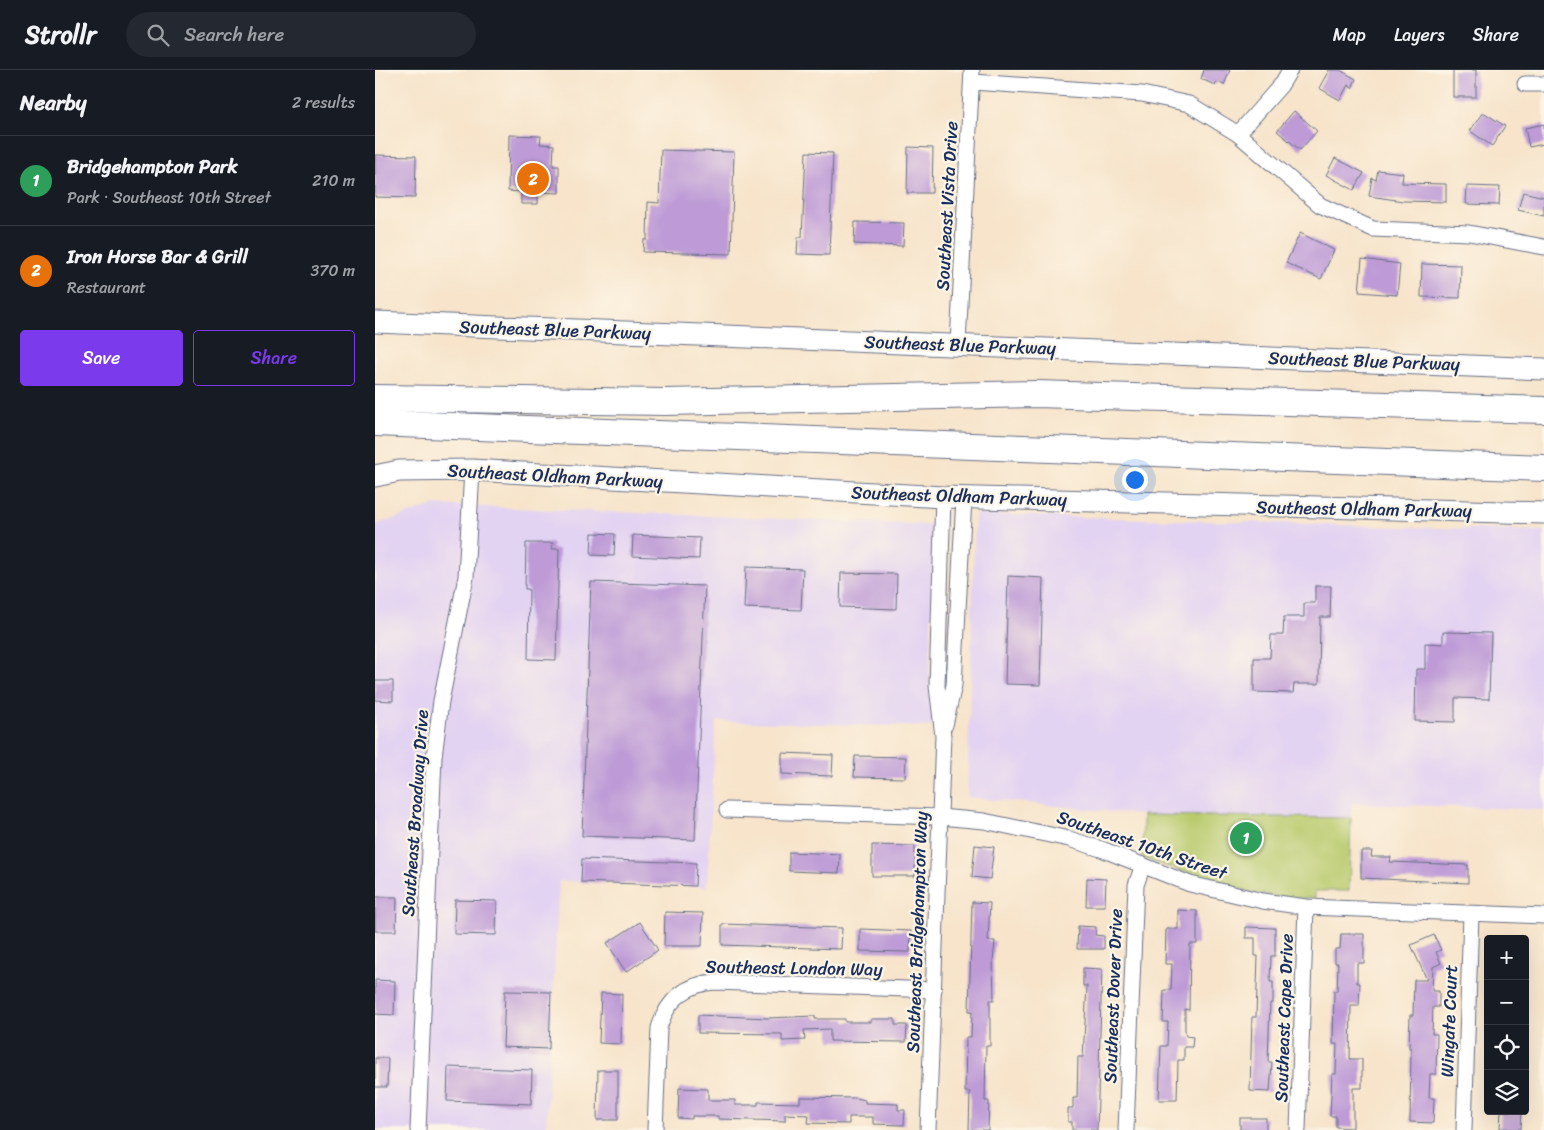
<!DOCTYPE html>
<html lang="en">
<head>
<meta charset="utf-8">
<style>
	:root { --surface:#171b24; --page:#242831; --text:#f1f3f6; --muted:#9ea1a6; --line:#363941; --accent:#7c3aed }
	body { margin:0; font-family:Sriracha,sans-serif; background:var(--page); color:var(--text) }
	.controls { position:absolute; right:15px; bottom:15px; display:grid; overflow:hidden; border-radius:5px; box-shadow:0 5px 20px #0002 }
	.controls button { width:45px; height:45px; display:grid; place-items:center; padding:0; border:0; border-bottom:1px solid var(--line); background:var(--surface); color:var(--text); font:25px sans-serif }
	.you { position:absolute; left:759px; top:409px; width:18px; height:18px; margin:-12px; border:4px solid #fff; border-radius:50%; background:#1a73e8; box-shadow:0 0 0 8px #1a73e833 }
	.badge { display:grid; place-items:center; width:32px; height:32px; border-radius:50%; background:var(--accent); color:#fff; font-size:16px; font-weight:700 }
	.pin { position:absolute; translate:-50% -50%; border:2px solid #fff; box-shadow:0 1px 5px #0006 }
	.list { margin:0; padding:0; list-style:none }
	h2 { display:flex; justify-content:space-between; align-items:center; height:65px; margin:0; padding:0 20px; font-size:21px }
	h2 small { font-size:16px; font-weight:400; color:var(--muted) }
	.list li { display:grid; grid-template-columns:32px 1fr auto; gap:15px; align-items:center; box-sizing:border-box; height:90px; padding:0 20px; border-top:1px solid var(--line) }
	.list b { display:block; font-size:19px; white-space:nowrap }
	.list p { margin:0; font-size:16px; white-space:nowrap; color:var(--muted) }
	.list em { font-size:16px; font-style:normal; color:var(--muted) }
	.actions { display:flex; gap:10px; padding:15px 20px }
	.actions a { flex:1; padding:11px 0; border:1px solid var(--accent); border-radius:5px; text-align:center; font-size:18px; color:var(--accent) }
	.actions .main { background:var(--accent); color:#fff }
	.icon { flex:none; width:28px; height:28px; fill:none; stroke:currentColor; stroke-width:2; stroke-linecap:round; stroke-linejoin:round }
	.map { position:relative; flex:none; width:1169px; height:1060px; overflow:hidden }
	header { display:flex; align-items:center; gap:30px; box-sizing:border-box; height:70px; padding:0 25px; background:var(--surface); border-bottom:1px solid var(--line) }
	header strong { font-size:24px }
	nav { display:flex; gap:28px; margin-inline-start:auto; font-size:18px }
	.search { width:350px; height:45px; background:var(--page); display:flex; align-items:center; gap:12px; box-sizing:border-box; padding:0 18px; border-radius:28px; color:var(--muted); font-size:19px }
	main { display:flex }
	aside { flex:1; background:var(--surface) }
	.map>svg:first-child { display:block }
</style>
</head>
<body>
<header>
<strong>Strollr</strong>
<div class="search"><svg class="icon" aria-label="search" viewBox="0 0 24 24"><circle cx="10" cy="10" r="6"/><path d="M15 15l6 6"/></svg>Search here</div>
<nav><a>Map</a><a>Layers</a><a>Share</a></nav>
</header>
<main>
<aside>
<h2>Nearby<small>2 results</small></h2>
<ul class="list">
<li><span class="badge" style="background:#2e9e5b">1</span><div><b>Bridgehampton Park</b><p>Park · Southeast 10th Street</p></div><em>210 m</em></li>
<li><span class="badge" style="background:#e8710a">2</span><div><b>Iron Horse Bar &amp; Grill</b><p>Restaurant</p></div><em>370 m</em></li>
</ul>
<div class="actions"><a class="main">Save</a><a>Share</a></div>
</aside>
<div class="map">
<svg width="1169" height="1060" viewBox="0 0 1169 1060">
	<rect width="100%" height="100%" fill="#fcf5e5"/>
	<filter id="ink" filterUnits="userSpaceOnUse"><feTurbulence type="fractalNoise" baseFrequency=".02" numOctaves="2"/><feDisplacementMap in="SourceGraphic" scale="10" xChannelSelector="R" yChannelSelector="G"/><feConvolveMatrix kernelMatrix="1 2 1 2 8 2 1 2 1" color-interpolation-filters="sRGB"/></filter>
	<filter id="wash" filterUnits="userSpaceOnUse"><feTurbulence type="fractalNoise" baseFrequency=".0096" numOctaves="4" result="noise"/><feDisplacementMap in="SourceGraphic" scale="20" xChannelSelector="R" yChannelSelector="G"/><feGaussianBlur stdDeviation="1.12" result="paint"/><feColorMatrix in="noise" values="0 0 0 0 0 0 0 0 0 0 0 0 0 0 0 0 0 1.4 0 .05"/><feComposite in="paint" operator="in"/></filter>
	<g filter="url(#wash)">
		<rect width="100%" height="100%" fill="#f7e4cb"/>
		<g fill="#e3d3f2">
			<path d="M60,435l499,20 -5,162 6,40 -219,-6 -9,166 -148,-6 -13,249h-171v-605z"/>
			<path d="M600,444l569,17v279l-192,-7 -1,15 -208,-3 -176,-18z"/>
		</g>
		<path fill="#b9cb6e" stroke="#6a7d66" d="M768,745l208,3 -2,73h-34v7c-61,3 -117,-22 -173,-40z"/>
		<g id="blocks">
			<g fill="#be9bd7">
				<path d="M829,0h26l-6,15 -7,-3 -2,3 -14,-6z"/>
				<path d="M954,0h11l16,9 -4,9 -4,-3 -8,15 -21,-12z"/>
				<rect x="1078" y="0" width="23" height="27"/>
				<path d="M919,41l23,20 -17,19 -23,-19z"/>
				<path d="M1108,42l22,14 -13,20 -22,-15z"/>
				<path d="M1169,54v20l-15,3 -4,-19z"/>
				<path d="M134,65l32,1 -1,8 14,1 -1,21h6v27l-21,-1v12h-17v-12l-13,-1z"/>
				<path d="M533,77l25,1 -1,45h-25z"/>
				<path d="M286,80l73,2 -3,102 -88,-2 1,-12h3l1,-38 11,1z"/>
				<path d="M431,82l27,1 -4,102 -32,-1 1,-17h4z"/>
				<path d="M0,85l41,1 -1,42 -40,-1z"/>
				<path d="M960,88l29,15 -10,17 -28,-15z"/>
				<path d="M1003,100l25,3 -1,10 44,1v18l-43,-1 -34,-5 3,-18 4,2z"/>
				<path d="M1092,116l33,1 -1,18 -33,-1z"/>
				<path d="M1148,122l21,5v19l-26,-6z"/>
				<path d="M480,152l49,1 -1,23 -49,-2z"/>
				<path d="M925,163l34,17 -13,29 -35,-16z"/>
				<path d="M987,189l38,5 -3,31 -38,-3z"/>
				<path d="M1047,194l39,1 -1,33 -39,-1z"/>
				<path d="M217,463l23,1 -1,22 -23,-1z"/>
				<path d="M258,465l67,3 -1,21 -67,-3z"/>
				<path d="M151,473h27l-1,6h7l-3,111 -28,-1 1,-70h-4z"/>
				<path d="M371,497l57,2 -2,41 -57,-2z"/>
				<path d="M466,503l56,1 -1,35 -56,-2z"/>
				<path d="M633,506l35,2 -3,107 -35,-1z"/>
				<path d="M216,512l114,4 -10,254 -113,-4z"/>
				<path d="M940,516h16l-1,31h-10l-1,67h-25l-1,9 -39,-1v-34h16l1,-23h12l1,-18h20v-14h11z"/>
				<path d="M1068,562l48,1 -2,66 -34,-1v24l-40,-1 1,-52h9v-26l18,1z"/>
				<path d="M0,611h18v20l-18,-1z"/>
				<path d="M407,683l51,2 -1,21 -50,-2z"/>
				<path d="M480,686l51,1 -1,21 -51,-1z"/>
				<path d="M497,775l43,1v30h-43z"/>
				<path d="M600,775l19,2 -4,32 -18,-2z"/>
				<path d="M986,781h11l-1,6h20l-1,5 78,3v18l-107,-5z"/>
				<path d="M414,782l51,2 -1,19 -50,-2z"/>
				<path d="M207,789l114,4 -1,23 -114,-4z"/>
				<path d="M712,808l19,1 -1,27h-19z"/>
				<path d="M0,827h22l-1,34h-21z"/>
				<path d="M80,830l42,1 -1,34 -42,-1z"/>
				<path d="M597,832l18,1 -2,38h7l-2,20 1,39h-4v46h-4l-1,55h4l-1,29h-19l1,-38h-5l1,-55h5l1,-26h-3z"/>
				<path d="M803,840l19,1v33h-7l-1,66 -4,-1v21l1,6 7,1 -1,10h-8v13h-6l-1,40h-18l2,-54h6l1,-24h-5l1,-32h7l1,-26h-7l1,-35h12z"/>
				<path d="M290,842l38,1 -1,33h-38z"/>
				<path d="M265,852l18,28 -32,22 -19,-29z"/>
				<path d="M347,854l120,4 -1,21 -119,-4z"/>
				<path d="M703,856l18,1 -1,8 9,1v13h-27z"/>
				<path d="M871,857l29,1v28h-4l-1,26h3v21h-3l-2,59h4l-2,30 -20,-1 2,-74h4l2,-61h-3v-18h-9z"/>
				<path d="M485,859l51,2 -1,21 -50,-1z"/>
				<path d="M966,864h23v29h-7v20h3l-1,23h-8l-1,53h12v29h-9v40l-17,-1v-11h-6l2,-42h4l1,-30h-4l1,-53h3l1,-28h-3v-14h5z"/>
				<path d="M1059,865l7,15 -5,2 5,11 -8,4 -1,24h7v16h-6l-1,27h5l-1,40h-6l-1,24h5l-1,25 -23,-1 1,-74h-2l1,-33h3l1,-35h13l-16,-35z"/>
				<path d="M708,898l19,1 -5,161h-25v-8h-4v-14h5v-10h4l1,-41h5l4,-71h-4z"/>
				<path d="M0,910l20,1 -1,34 -19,-1z"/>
				<path d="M130,921l46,1 -2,57 -46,-2z"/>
				<path d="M226,923l21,1 -1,50 -22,-1z"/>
				<path d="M323,945l70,3 47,-2v3h30v3h26v-3h24v6h12l-1,17 -76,-1v-12l-26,1 1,10 -23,1v-7l-84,-1z"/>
				<path d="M0,988h13l-1,29h-12z"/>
				<path d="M73,997l84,3 -1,34 -84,-3z"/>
				<path d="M223,1000h20v50h-21z"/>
				<path d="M304,1018l29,1v11h27v5h23v-3l42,1v-6l56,1 9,2v3l33,1v6h7l-1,15 -31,-1v-7h-24v7l-41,-1 1,-8 -24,-1v7l-67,-2v-3h-26v3l-14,-1z"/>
				<path d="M1126,1041h21l-1,18 -21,-1z"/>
				<rect x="865" y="1048" width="26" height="12"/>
			</g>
		</g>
	</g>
	<g filter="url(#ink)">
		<use href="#blocks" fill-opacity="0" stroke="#686e84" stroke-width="1"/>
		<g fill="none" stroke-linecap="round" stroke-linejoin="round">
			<g stroke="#686e84" stroke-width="17">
				<g id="street">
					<path d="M598,12l169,12 47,10 49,30 82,71 53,24 96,4 75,14"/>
					<path d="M1150,14h19"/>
					<path d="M863,64l43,-49 9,-15"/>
					<path d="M583,274l14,-274"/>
					<path d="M570,655l9,-40 10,-187"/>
					<path d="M352,740l213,7 44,4 85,18 35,11 86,34 73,17 43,6 238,9"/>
					<path d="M43,1060l16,-373 7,-56 25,-124 6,-107"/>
					<path d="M280,1060l4,-102c8,-28 27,-44 56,-46l219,8"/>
					<path d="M553,1060l15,-394 -6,-50 6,-189"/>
					<path d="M751,1060l10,-245 7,-20"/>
					<path d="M923,1060l8,-223"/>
					<path d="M1089,1060l7,-216"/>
				</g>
			</g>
			<g stroke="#686e84" stroke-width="23">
				<g id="secondary">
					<path d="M0,252l1169,47"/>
					<path d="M0,406l24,-5 73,-1 471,27 601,16"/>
				</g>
			</g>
			<g stroke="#686e84" stroke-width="28">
				<g id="highway">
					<path d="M0,328l291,4 371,-8 507,16"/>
					<path d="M0,353l1169,45"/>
				</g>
			</g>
			<use href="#street" stroke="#fff" stroke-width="15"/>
			<use href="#secondary" stroke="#fff" stroke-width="21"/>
			<use href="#highway" stroke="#fff" stroke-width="26"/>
		</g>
	</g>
	<g text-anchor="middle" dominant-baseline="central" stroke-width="4.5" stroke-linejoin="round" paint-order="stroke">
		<g font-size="18" fill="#1b2f5e" stroke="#fcf5e5">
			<text transform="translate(572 136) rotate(-87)">Southeast Vista Drive</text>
			<text transform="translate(180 260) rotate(2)">Southeast Blue Parkway</text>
			<text transform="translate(585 275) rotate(2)">Southeast Blue Parkway</text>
			<text transform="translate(989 291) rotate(2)">Southeast Blue Parkway</text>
			<text transform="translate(180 406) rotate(3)">Southeast Oldham Parkway</text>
			<text transform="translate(584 426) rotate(2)">Southeast Oldham Parkway</text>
			<text transform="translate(989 439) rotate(1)">Southeast Oldham Parkway</text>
			<text transform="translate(40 743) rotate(-86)">Southeast Broadway Drive</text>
			<text transform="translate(767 775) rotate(19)">Southeast 10th Street</text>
			<text transform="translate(542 862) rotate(-88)">Southeast Bridgehampton Way</text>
			<text transform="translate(419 898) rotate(1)">Southeast London Way</text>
			<text transform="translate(738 926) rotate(-88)">Southeast Dover Drive</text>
			<text transform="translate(909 948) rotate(-88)">Southeast Cape Drive</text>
			<text transform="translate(1074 951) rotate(-88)">Wingate Court</text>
		</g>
	</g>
</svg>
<div class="controls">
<button>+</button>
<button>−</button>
<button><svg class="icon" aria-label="locate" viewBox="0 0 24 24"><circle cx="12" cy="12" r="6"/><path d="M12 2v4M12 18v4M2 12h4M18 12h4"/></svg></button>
<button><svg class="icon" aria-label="layers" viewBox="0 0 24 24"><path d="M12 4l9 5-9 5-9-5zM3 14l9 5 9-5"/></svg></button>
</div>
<div class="you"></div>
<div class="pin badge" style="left:871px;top:768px;background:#2e9e5b">1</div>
<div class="pin badge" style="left:158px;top:109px;background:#e8710a">2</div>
</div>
</main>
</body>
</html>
